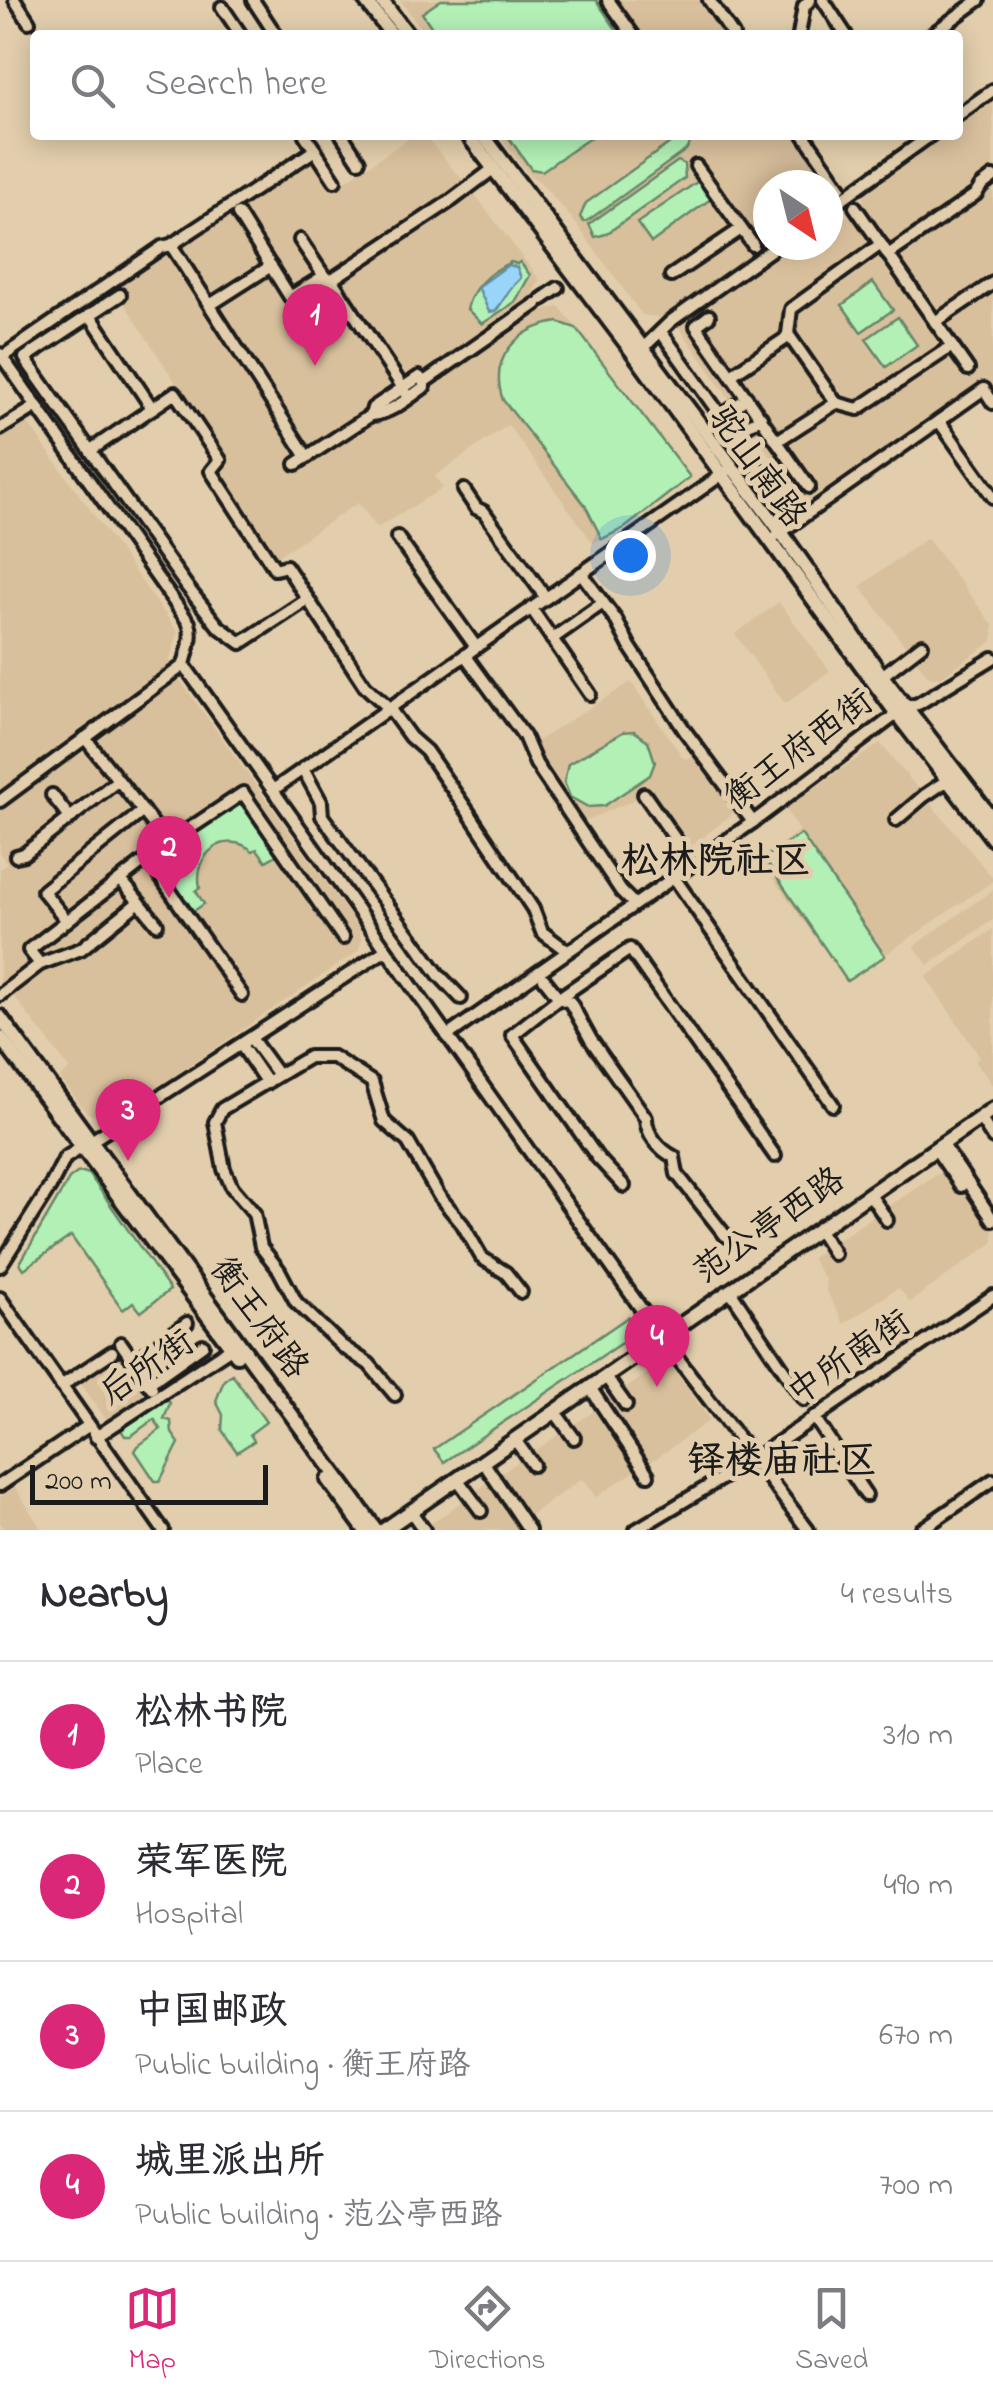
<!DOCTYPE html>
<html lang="en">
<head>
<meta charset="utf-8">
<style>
	:root { --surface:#fff; --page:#f2f2f3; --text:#2b2b33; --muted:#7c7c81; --line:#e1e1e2; --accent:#db2777 }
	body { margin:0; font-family:"Indie Flower","LXGW WenKai TC",sans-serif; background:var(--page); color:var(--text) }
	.compass { position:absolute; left:753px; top:170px; width:90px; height:90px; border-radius:50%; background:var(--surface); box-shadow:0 5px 25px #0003; rotate:145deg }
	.scale { position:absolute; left:30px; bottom:25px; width:238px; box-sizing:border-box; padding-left:10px; border:5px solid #1c1c1c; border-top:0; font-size:28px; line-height:35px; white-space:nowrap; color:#1c1c1c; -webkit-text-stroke:8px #e2ceac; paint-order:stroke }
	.you { position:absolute; left:630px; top:555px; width:35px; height:35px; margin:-25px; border:8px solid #fff; border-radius:50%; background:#1a73e8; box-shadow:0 0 0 15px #1a73e833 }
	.badge { display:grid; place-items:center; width:65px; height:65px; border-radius:50%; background:var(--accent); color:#fff; font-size:32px; font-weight:700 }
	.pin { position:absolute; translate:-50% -82px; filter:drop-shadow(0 2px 5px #0008) }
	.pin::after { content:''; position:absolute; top:52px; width:35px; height:30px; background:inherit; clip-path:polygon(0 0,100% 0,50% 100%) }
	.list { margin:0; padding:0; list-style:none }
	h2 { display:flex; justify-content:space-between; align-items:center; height:130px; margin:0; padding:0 40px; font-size:42px }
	h2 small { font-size:32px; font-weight:400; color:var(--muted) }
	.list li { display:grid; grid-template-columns:65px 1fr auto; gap:30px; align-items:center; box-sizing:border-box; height:150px; padding:0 40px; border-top:2px solid var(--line) }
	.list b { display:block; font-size:38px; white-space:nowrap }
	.list p { margin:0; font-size:32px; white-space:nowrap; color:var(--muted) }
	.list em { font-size:32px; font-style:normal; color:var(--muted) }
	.icon { flex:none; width:55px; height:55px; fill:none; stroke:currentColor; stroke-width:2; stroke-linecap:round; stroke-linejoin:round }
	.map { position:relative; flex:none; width:993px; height:1530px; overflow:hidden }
	.search { position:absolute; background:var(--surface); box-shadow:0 5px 25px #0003; left:30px; right:30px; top:30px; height:110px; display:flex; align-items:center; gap:25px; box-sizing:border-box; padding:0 35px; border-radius:10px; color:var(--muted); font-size:38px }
	.sheet { height:730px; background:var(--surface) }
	nav { display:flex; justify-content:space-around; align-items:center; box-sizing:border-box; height:140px; border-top:2px solid var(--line); background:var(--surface); font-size:28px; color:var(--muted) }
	nav a { display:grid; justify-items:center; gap:5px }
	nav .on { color:var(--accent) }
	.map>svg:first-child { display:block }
</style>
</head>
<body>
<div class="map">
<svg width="993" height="1530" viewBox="0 0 993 1530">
	<rect width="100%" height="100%" fill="#e2ceac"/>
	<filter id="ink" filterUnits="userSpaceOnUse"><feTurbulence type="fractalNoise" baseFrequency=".01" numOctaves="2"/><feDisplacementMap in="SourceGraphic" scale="20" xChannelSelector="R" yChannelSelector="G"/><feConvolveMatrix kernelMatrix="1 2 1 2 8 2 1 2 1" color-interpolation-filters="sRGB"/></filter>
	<g filter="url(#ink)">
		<g fill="#d9c09d">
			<path d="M400,0h301l25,35h-300z"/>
			<path d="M993,97v291l-8,-10 -181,126 -128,-181 112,-78h40v-28l20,-1 15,-11 1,-13 77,-57h17v-12z"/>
			<path d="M414,135h10l49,57 67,88 -7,13 12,16 15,-2 130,170 -64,50 -33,16 -85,-118 -73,51 8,12 -66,40 -19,-25 -85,56 -55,-86 11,-8 -114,-176 51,-35 7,1 4,-9 135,-87 20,31z"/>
			<path d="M499,135h297l42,59 -10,9v-18h-60v60l-103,73 -23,-3 -68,-94 -35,-40 -11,-6z"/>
			<path d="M25,419l153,213 -11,38 -167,125v-361z"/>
			<path d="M927,538l66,87v16l-52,36 -13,-1 -68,-90z"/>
			<path d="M779,602l51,69 -45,33 -50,-70z"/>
			<path d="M177,676l182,252 3,11 -4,12 -244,166h-15l-12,-4 -27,-35 10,-9 -58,-75 -6,3 -6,-8v-120l7,-6 -7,-9v-47z"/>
			<path d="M631,682l53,77 12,-4 38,58 -46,36 -38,-56 -67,29 -40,-62 -6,-19z"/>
			<path d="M880,743l113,135v3l-146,100 -88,-122 40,-28 -14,-23z"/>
			<path d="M993,890v30l-65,45 -14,-19z"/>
			<path d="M993,929v157l-18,-25 5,-4 -54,-80z"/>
			<path d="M952,1164l41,61v18l-83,59 -12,-14 -54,36 -18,-33 -1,-11 -14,-22z"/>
			<path d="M115,1338l37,57 -43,29 -38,-55z"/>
			<path d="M667,1360l43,60 -63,45 -41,-63z"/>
			<path d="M600,1407l40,61 -44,29 -14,-18 -56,39 -29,-42z"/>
			<path d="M489,1481l34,49h-102l28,-19z"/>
			<path d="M15,1487l27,43h-38l-4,-7v-26z"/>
		</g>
		<g fill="#b3f0b6" stroke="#688669" stroke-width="2.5">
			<path d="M441,0h155l24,35h-183l-15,-22z"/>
			<path d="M507,135h87l-52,36 -11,-2z"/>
			<path d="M681,135h13v2l-8,13 -96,69 -6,3 -4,-5 6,-14z"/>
			<path d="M678,161l6,3 1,14 -79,56 -11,3 -6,-13z"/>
			<path d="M700,180l12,18 -61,45 -14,-20z"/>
			<path d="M511,262l6,2 3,-2 10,13 -15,27 -33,22 -15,-15c5,-23 23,-37 44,-47z"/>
			<path d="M873,282l20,28 -32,22 -19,-27z"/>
			<path d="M898,317l19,28 -31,22 -20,-28z"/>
			<path d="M558,322l18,6 114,149 -64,50 -24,12 -17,-34 -82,-105c-15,-42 14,-72 55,-78z"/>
			<path d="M634,731l14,10 7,21 -5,13 -46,31 -16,1 -18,-10 -6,-15 4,-18 55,-32z"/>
			<path d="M235,803l10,3 33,48 -12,7 -9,-12 -4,2c-29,-23 -60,4 -53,37l-4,3 8,13 -13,9 -32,-48v-9z"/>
			<path d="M801,834l84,122 -38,25 -83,-123z"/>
			<path d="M83,1172l6,2 81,116 -29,22 -8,-10 -10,8 -52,-74 -47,33 -4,-6 49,-84 8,-6z"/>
			<path d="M628,1317l5,18 -189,127 -10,-13z"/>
			<path d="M232,1374l34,48 -16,12 4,7 -17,11 -15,-22 1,-15 -7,-14 8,-21z"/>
			<path d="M166,1398l4,5 -6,16 7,2 1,12 7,10 -19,38h-5l-20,-30 3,-5 23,-17 -7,-10 -23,17h-6l-4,-6z"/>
		</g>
		<path fill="#98d5f9" stroke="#668ba1" stroke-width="2.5" d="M508,265l9,2 4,11 -9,9 -16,24 -7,1 -11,-25z"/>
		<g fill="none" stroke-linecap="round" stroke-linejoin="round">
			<g stroke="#1c1c1c" stroke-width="18">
				<g id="minor">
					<path d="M15,0l14,22"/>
					<path d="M253,0l23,35"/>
					<path d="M608,0l25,35"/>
					<path d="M709,0l24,35"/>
					<path d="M823,0l23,35"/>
					<path d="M222,7l19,28"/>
					<path d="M799,35l5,-29 6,-6"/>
					<path d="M931,35l48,-35"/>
					<path d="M958,115l35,-25"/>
					<path d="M305,135l30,46"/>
					<path d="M342,135l17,26"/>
					<path d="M804,135l36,52"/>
					<path d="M696,166l57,79"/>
					<path d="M855,207l113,162"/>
					<path d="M828,209l103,-74"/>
					<path d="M238,214l52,83 34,-21"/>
					<path d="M300,240l28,42 124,-82 41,-31"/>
					<path d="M171,245l136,212"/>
					<path d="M888,255l88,-61 5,-8 12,-9"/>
					<path d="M671,276l70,-47"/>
					<path d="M331,279l78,118"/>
					<path d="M120,295l-95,63 3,5 160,225 30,38 23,17 67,-44"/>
					<path d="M542,299l16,-11"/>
					<path d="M210,305l61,-39"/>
					<path d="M90,315l62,93"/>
					<path d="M709,316l-13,10 113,161"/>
					<path d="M935,322l58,-39"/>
					<path d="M788,334l48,69"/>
					<path d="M664,336l123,173"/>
					<path d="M642,349l29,-28 107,-76"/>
					<path d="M0,354l189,269c5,14 -2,28 -5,42l473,666 151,199"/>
					<path d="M2,357l160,-110 9,-2 144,-95"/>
					<path d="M731,375l54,-36 3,-5 3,-25 90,-65"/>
					<path d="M371,415l2,-7 46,-31 5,5"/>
					<path d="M720,417l27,-19"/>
					<path d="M939,421l54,76"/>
					<path d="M0,429l37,-23"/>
					<path d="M733,435l28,-18"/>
					<path d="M777,441l59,-38 22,6 94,-63"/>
					<path d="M91,450l84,-57 45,67 -9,11 64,98 11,-3 79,120 24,22 21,29 16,14 43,62 64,96 9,23 25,19"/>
					<path d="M296,464l75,-49c19,-1 38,-17 53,-28v-5l112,-78"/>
					<path d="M464,490l12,18 8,4 62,86"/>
					<path d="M777,535l207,-146 9,14"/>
					<path d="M397,537l79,110"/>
					<path d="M581,573l35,47 14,27 55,84 68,91"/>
					<path d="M531,608l59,86"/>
					<path d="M552,639l51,-36"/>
					<path d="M465,655l59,81 12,28 85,127 13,13"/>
					<path d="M882,676l40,-31"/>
					<path d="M85,738l83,105"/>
					<path d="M303,769l18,33 1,14 117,159 22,23"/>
					<path d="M273,790l454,-319"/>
					<path d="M644,794l48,69"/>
					<path d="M52,795l15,19 5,3"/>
					<path d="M0,801l184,-136"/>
					<path d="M896,820l28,-24 28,-19"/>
					<path d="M16,856l8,-2 93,-73"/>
					<path d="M148,859l94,136"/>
					<path d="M673,876l160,229"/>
					<path d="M121,880l36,44"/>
					<path d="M67,921l-24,-30 100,-80"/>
					<path d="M40,964l-11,-14 139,-107 75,-50 100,145"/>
					<path d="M544,979l15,19 11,4 21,38 55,78c0,16 14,32 28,39l3,17 48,61 11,4"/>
					<path d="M0,995l40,-31 41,-15 58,-47"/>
					<path d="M447,1036l306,-214 153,-115 12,-3 75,-46"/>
					<path d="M251,1038l27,37"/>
					<path d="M241,1045l26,38"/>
					<path d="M984,1124l9,14"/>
					<path d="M946,1150l47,70"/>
					<path d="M939,1154l22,32"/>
					<path d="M624,1186l-27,-29 -85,-122 47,-37 71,-49 145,207"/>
					<path d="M873,1199l14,21"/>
					<path d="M822,1235l12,19"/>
					<path d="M0,1266l50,-79 15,-29 321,-208"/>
					<path d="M733,1295l71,105"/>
					<path d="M0,1298l163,232"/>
					<path d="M121,1343l31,45"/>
					<path d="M134,1362l53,-39"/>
					<path d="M609,1381l17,24"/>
					<path d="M148,1384l55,-39"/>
					<path d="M61,1386l51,-34"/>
					<path d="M593,1392l55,83"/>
					<path d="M395,1395l-26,-31 -27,-18 -46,-44 -17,-32 -18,-23 -7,-34 -22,-26 -8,-18 -9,-47 7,-13 87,-52h24l39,25 12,39 24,21 31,54 24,29 19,33 24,15 15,19"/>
					<path d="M558,1416l16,22"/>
					<path d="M814,1417l52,78"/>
					<path d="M96,1437l135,-89"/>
					<path d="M518,1444l15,21"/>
					<path d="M486,1466l43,64"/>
					<path d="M461,1484l20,27"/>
					<path d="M0,1485l88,-59"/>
					<path d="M414,1516l10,14"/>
					<path d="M636,1530l118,-71 239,-163"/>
					<path d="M921,1530l72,-50"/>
				</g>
			</g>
			<g stroke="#1c1c1c" stroke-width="20">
				<g id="major">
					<path d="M365,0l27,35"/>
					<path d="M381,0l27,35"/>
					<path d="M468,135l167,220 262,359 96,125"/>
					<path d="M483,135l298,397 101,144 111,144"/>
					<path d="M0,1017l376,513"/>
					<path d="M0,1037l237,318"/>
					<path d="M328,1480l37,50"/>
					<path d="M384,1530l609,-421"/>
				</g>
			</g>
			<use href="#minor" stroke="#e2ceac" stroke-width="10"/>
			<use href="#major" stroke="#e2ceac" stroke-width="12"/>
		</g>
	</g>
	<g text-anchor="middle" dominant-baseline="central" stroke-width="10" stroke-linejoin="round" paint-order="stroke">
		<g font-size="35" fill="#1c1c1c" stroke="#e2ceac">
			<text transform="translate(756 468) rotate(54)">驼山南路</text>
			<text transform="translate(800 751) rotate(-37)">衡王府西街</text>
			<text transform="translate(770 1227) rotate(-35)">范公亭西路</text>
			<text transform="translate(258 1319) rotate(54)">衡王府路</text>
			<text transform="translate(850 1359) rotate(-34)">中所南街</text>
			<text transform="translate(148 1369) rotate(-34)">后所街</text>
		</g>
		<g font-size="38" font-weight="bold" fill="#1c1c1c" stroke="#e2ceac">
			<text x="716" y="863">松林院社区</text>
			<text x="782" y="1463">铎楼庙社区</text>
		</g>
	</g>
</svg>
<svg class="compass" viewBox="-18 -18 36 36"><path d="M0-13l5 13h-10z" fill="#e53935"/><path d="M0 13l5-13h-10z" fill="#7c7c81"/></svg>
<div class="scale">200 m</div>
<div class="you"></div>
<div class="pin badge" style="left:315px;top:366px">1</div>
<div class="pin badge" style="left:169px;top:898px">2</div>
<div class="pin badge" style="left:128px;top:1161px">3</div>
<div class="pin badge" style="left:657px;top:1387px">4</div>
<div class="search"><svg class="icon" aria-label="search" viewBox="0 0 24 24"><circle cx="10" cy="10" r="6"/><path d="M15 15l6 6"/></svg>Search here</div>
</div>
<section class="sheet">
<h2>Nearby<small>4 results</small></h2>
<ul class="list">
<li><span class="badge">1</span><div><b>松林书院</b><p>Place</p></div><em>310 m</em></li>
<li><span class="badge">2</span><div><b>荣军医院</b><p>Hospital</p></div><em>490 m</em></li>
<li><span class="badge">3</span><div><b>中国邮政</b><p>Public building · 衡王府路</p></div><em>670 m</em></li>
<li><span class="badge">4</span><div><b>城里派出所</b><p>Public building · 范公亭西路</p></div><em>700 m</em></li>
</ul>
</section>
<nav>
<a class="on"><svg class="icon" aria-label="map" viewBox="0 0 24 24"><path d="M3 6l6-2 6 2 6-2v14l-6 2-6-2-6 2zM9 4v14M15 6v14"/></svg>Map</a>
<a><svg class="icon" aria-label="directions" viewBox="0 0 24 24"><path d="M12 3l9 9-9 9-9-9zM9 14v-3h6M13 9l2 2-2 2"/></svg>Directions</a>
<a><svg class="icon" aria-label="saved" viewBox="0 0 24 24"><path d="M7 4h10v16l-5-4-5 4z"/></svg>Saved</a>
</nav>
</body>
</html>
